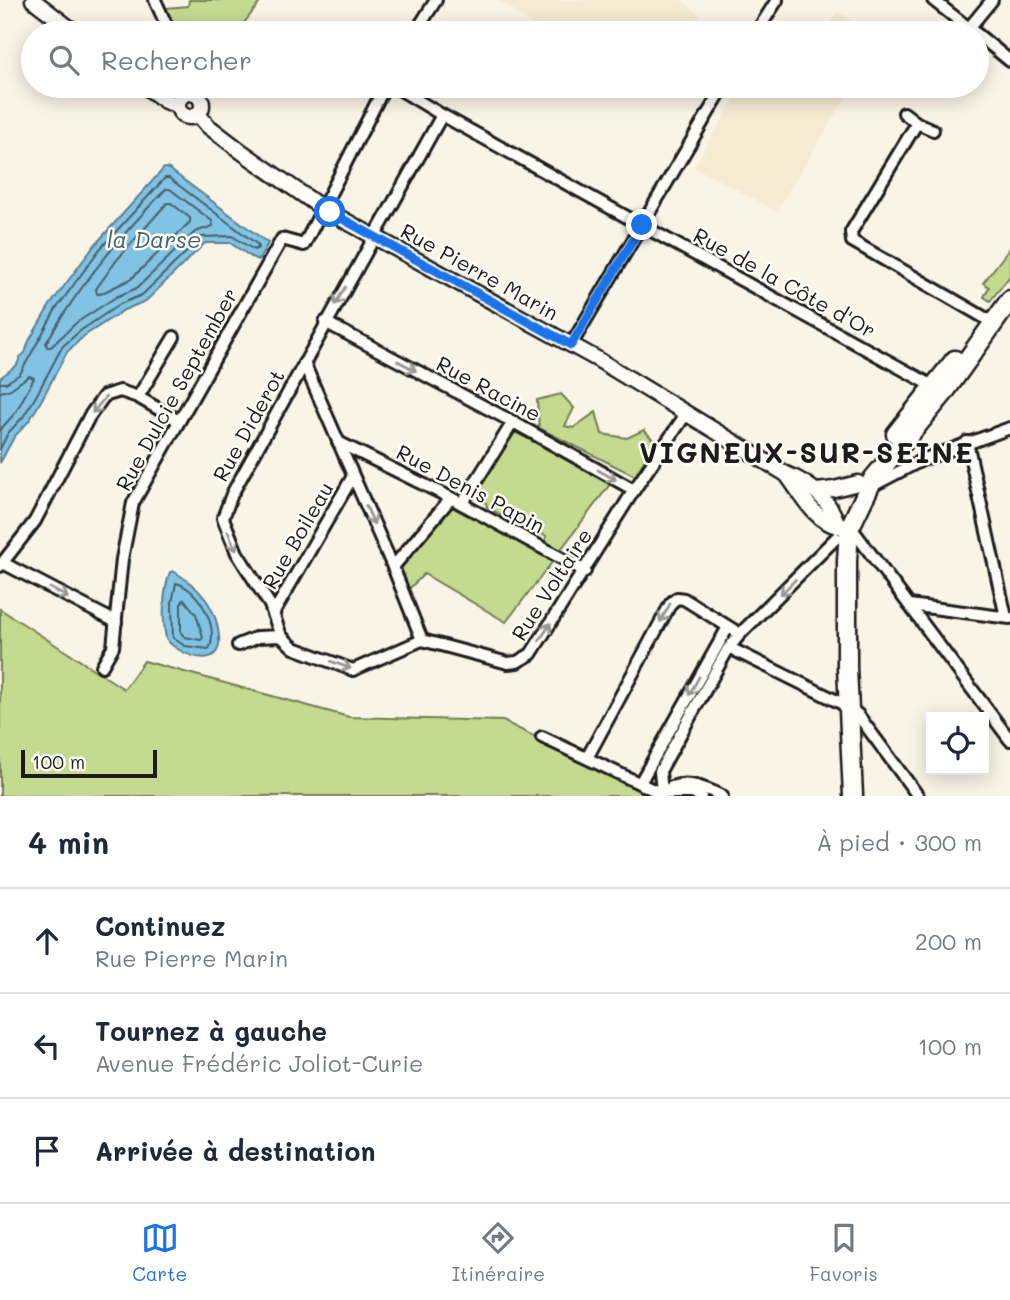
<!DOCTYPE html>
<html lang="fr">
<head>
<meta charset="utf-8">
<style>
	:root { --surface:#fff; --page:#f6f6f7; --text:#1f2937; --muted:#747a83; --line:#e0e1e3; --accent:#1a73e8 }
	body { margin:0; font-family:Mali,sans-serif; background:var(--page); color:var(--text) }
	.controls { position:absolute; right:21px; bottom:21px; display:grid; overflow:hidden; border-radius:0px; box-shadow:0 4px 18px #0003 }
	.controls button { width:63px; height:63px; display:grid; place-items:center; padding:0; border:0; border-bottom:2px solid var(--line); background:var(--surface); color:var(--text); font:35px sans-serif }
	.scale { position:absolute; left:21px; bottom:18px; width:136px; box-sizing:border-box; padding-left:7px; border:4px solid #1c1c1c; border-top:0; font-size:19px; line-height:24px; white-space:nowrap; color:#1c1c1c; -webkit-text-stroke:5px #fdfcf7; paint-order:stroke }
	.stop { position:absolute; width:21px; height:21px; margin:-16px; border:5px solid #1a73e8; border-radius:50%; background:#fff }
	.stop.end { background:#1a73e8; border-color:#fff; box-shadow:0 2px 7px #0008 }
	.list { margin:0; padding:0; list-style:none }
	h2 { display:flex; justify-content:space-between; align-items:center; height:91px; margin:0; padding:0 28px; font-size:30px }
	h2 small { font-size:23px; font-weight:400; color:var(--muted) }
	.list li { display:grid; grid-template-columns:46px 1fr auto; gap:21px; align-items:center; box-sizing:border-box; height:105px; padding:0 28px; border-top:2px solid var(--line) }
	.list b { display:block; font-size:26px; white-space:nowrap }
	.list p { margin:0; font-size:23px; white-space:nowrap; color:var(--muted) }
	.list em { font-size:23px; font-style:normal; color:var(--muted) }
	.icon { flex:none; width:38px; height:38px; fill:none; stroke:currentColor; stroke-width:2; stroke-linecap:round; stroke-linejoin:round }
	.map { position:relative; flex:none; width:1010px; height:796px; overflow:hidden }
	.search { position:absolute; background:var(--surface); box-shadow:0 4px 18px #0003; left:21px; right:21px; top:21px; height:77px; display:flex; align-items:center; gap:18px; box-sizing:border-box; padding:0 24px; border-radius:38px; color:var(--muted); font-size:26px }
	.sheet { height:406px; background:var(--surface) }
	nav { display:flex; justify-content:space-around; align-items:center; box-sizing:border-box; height:98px; border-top:2px solid var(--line); background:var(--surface); font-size:19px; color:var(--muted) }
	nav a { display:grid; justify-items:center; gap:4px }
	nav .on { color:var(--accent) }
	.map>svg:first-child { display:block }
</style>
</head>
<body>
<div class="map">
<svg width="1010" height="796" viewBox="0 0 1010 796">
	<rect width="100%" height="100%" fill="#faf4e6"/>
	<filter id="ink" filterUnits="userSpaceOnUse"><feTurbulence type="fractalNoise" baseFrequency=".0143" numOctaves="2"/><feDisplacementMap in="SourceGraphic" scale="14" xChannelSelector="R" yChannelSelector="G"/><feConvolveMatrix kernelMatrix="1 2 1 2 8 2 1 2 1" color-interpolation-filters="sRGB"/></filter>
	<g filter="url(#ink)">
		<g fill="#f6ead2">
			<path d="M499,0h182l19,15 -17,18h-141z"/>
			<path d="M837,12l37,21h-52z"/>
			<path d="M742,86h111l-77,125 -82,-44z"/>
		</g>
		<g fill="#c4da8f" stroke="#707b56" stroke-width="2">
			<path d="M189,0h73l-26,33h-59l-12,-25 23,-2z"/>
			<path d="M1010,248v28l-20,25 -6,-4 5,-10 -6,-4z"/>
			<path d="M561,394l13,14 -9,18 8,2 23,-16 6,22 25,4 17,-8 11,12 -20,34 -96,-48 -2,-28z"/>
			<path d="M510,430l74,36 3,5 24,12 -52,69 -14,-8 1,-8 -3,-2 -5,2 -51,-29 -1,-4 -14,-8z"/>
			<path d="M450,506l22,12 1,-3 26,17 54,29 -47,61 -82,-48 -17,17 -9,-22z"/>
			<path d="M0,609l124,80 20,-28 205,56 154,4 142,70 -2,5h-643z"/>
		</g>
		<g fill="#82c3e3" stroke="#598093" stroke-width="2">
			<path d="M164,168l5,1 99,74 -9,17 -6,-2 -23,-15h-25l-59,58 -22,9 -40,26 -17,16 -26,49 -12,20 -15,16 -14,26v-85l17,-13 3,-8 5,-4 4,-12 21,-36 44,-59z"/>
			<path d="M173,571c22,13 41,31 45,58 1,7 3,16 -1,22 -9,16 -44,0 -51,-13 -4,-19 -3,-47 4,-66z"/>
		</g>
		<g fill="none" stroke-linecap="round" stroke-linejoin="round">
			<g stroke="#455f6c" stroke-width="2">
				<path d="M166,189h4l42,32 1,5 -18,6 -58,56 -21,9 -40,26 -25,24h-4l-1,-4c32,-56 75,-108 120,-154z"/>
				<path d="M167,203h4l19,15v4l-59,57 -31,15h-3l-1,-5 20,-28z"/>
				<path d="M0,383h6l14,-9 36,-65 43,-59 66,-72h4l89,67v3l-4,2 -22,-14 -30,1 -60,58 -22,9 -40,27 -18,16 -27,51 -12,19 -15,16 -8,16"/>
				<path d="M0,392l9,-2 20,-14 5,2 -18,34 -16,18"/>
				<path d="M176,583c22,5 44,44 33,66l-24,-3 -12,-8 -1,-35z"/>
				<path d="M184,599l12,15 7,23 -2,3 -16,-3 -4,-4v-29z"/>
			</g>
			<g stroke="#1c1c1c" stroke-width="16">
				<g id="minor">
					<path d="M155,0l15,33"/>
					<path d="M933,0l42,33"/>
					<path d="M969,28l23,-28"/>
					<path d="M415,33l21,-33"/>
					<path d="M756,33l21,-33"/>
					<path d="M977,34l33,27"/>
					<path d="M188,86v7"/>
					<path d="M399,89l43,26 491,271"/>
					<path d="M904,113l13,10 16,7"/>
					<path d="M917,123l-66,109 1,9 140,81"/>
					<path d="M325,322l188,100 121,68"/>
					<path d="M571,345l153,-259"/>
					<path d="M304,363l89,204 29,73"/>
					<path d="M138,397l36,-60"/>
					<path d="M338,442l113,56 134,73"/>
					<path d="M967,442l39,175"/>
					<path d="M874,485l48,-25 88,-32"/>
					<path d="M462,504l51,-82"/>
					<path d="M849,529l7,5 154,206"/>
					<path d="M3,563l113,59"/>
					<path d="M0,566l35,-45 54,-104 15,-21 16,-5 18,6 41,24"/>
					<path d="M393,567l58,-69"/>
					<path d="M909,605l101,13"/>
					<path d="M273,614l80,-138"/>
					<path d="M281,636l-11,-31 -33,-52 -14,-35 9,-24 210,-379"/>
					<path d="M238,645l20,-8 23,-1 13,12 59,22 69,-30 86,23 9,-1 14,-8 103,-164 52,-76"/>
					<path d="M736,651l113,56 9,8 60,81"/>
					<path d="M102,666l11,-19 9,-88 11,-56 149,-264 22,6 81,-159"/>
					<path d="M542,737l120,57"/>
					<path d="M587,758l84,-155 6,-5 7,1 56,35"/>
					<path d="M640,783l88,-156"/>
					<path d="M668,793h23l10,3"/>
					<path d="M662,794l-2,-23 68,-122 12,-15 96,-96"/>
					<path d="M657,796c6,-2 10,-7 15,-9 17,-7 35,2 50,9"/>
				</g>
			</g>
			<g stroke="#1c1c1c" stroke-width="19">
				<g id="tertiary">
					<path d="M33,0l43,33"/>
					<path d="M145,86l20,15 12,4"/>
					<circle cx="190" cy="105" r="12"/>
					<path d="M198,114l10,12 34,26 80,56 275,151 189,115c25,10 44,25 52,52"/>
					<path d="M787,475c14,18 27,46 51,51"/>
					<path d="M817,491l17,-2 24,-6"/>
				</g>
			</g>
			<g stroke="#1c1c1c" stroke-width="23">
				<g id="primary">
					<path d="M896,434l59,-74"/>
					<path d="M853,796l-6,-129v-106l2,-32 24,-50 70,-85 67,-94"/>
				</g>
			</g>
			<use href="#minor" stroke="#fdfcf7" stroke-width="10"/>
			<use href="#tertiary" stroke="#fdfcf7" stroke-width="14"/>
			<use href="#primary" stroke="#fdfcf7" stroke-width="18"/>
		</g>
		<defs><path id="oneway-shaft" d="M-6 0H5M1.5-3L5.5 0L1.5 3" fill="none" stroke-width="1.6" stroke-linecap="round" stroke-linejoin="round" transform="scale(1.75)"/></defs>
		<g stroke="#989794">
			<use href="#oneway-shaft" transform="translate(340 296) rotate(120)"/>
			<use href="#oneway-shaft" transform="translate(407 366) rotate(28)"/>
			<use href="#oneway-shaft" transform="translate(99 405) rotate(130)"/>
			<use href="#oneway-shaft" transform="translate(607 475) rotate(29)"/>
			<use href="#oneway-shaft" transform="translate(370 515) rotate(66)"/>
			<use href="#oneway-shaft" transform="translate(232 541) rotate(67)"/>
			<use href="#oneway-shaft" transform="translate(788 587) rotate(135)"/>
			<use href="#oneway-shaft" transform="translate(59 593) rotate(28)"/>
			<use href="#oneway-shaft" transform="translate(665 613) rotate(119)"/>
			<use href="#oneway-shaft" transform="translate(545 632) rotate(-57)"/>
			<use href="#oneway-shaft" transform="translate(341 665) rotate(20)"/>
			<use href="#oneway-shaft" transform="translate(694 686) rotate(119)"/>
		</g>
	</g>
	<g fill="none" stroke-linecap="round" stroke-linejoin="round" filter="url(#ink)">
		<path stroke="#1a73e8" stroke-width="9" d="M330,212l241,133 71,-120"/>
	</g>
	<g text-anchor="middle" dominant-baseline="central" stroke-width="5" stroke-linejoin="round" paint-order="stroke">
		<g font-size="21" fill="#1c1c1c" stroke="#fdfcf7">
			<text transform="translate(480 271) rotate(29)">Rue Pierre Marin</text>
			<text transform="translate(785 282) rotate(29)">Rue de la Côte d'Or</text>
			<text transform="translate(489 388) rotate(28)">Rue Racine</text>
			<text transform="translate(176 389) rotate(-61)">Rue Dulcie September</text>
			<text transform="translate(248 425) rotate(-61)">Rue Diderot</text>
			<text transform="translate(471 488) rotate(28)">Rue Denis Papin</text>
			<text transform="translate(297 535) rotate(-60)">Rue Boileau</text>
			<text transform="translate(551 584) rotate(-57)">Rue Voltaire</text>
		</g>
		<g font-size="23" font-style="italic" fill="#455f6c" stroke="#fdfcf7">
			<text x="154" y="239">la Darse</text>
		</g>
		<g font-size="28" font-weight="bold" letter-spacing="2" fill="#1c1c1c" stroke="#fdfcf7">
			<text x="807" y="452">VIGNEUX-SUR-SEINE</text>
		</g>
	</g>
</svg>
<div class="controls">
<button><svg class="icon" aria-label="locate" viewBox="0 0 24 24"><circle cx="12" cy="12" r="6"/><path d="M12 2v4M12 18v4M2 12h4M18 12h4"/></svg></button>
</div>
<div class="scale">100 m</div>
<div class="stop" style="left:330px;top:212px"></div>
<div class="stop end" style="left:642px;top:225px"></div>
<div class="search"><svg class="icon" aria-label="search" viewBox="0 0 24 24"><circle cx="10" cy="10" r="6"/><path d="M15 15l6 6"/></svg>Rechercher</div>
</div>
<section class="sheet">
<h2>4 min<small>À pied · 300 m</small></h2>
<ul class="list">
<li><svg class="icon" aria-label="ahead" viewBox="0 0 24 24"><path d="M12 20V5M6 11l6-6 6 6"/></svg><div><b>Continuez</b><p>Rue Pierre Marin</p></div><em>200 m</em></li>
<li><svg class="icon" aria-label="left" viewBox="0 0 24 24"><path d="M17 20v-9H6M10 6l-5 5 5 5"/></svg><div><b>Tournez à gauche</b><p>Avenue Frédéric Joliot-Curie</p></div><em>100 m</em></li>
<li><svg class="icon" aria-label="arrive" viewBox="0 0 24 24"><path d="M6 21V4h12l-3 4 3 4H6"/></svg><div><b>Arrivée à destination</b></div></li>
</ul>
</section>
<nav>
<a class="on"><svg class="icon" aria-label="map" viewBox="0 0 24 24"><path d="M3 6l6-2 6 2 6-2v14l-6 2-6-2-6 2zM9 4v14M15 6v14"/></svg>Carte</a>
<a><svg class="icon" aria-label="directions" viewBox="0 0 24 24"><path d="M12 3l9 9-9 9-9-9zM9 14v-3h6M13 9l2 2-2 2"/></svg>Itinéraire</a>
<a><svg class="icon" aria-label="saved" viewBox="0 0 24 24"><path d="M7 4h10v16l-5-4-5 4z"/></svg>Favoris</a>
</nav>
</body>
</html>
